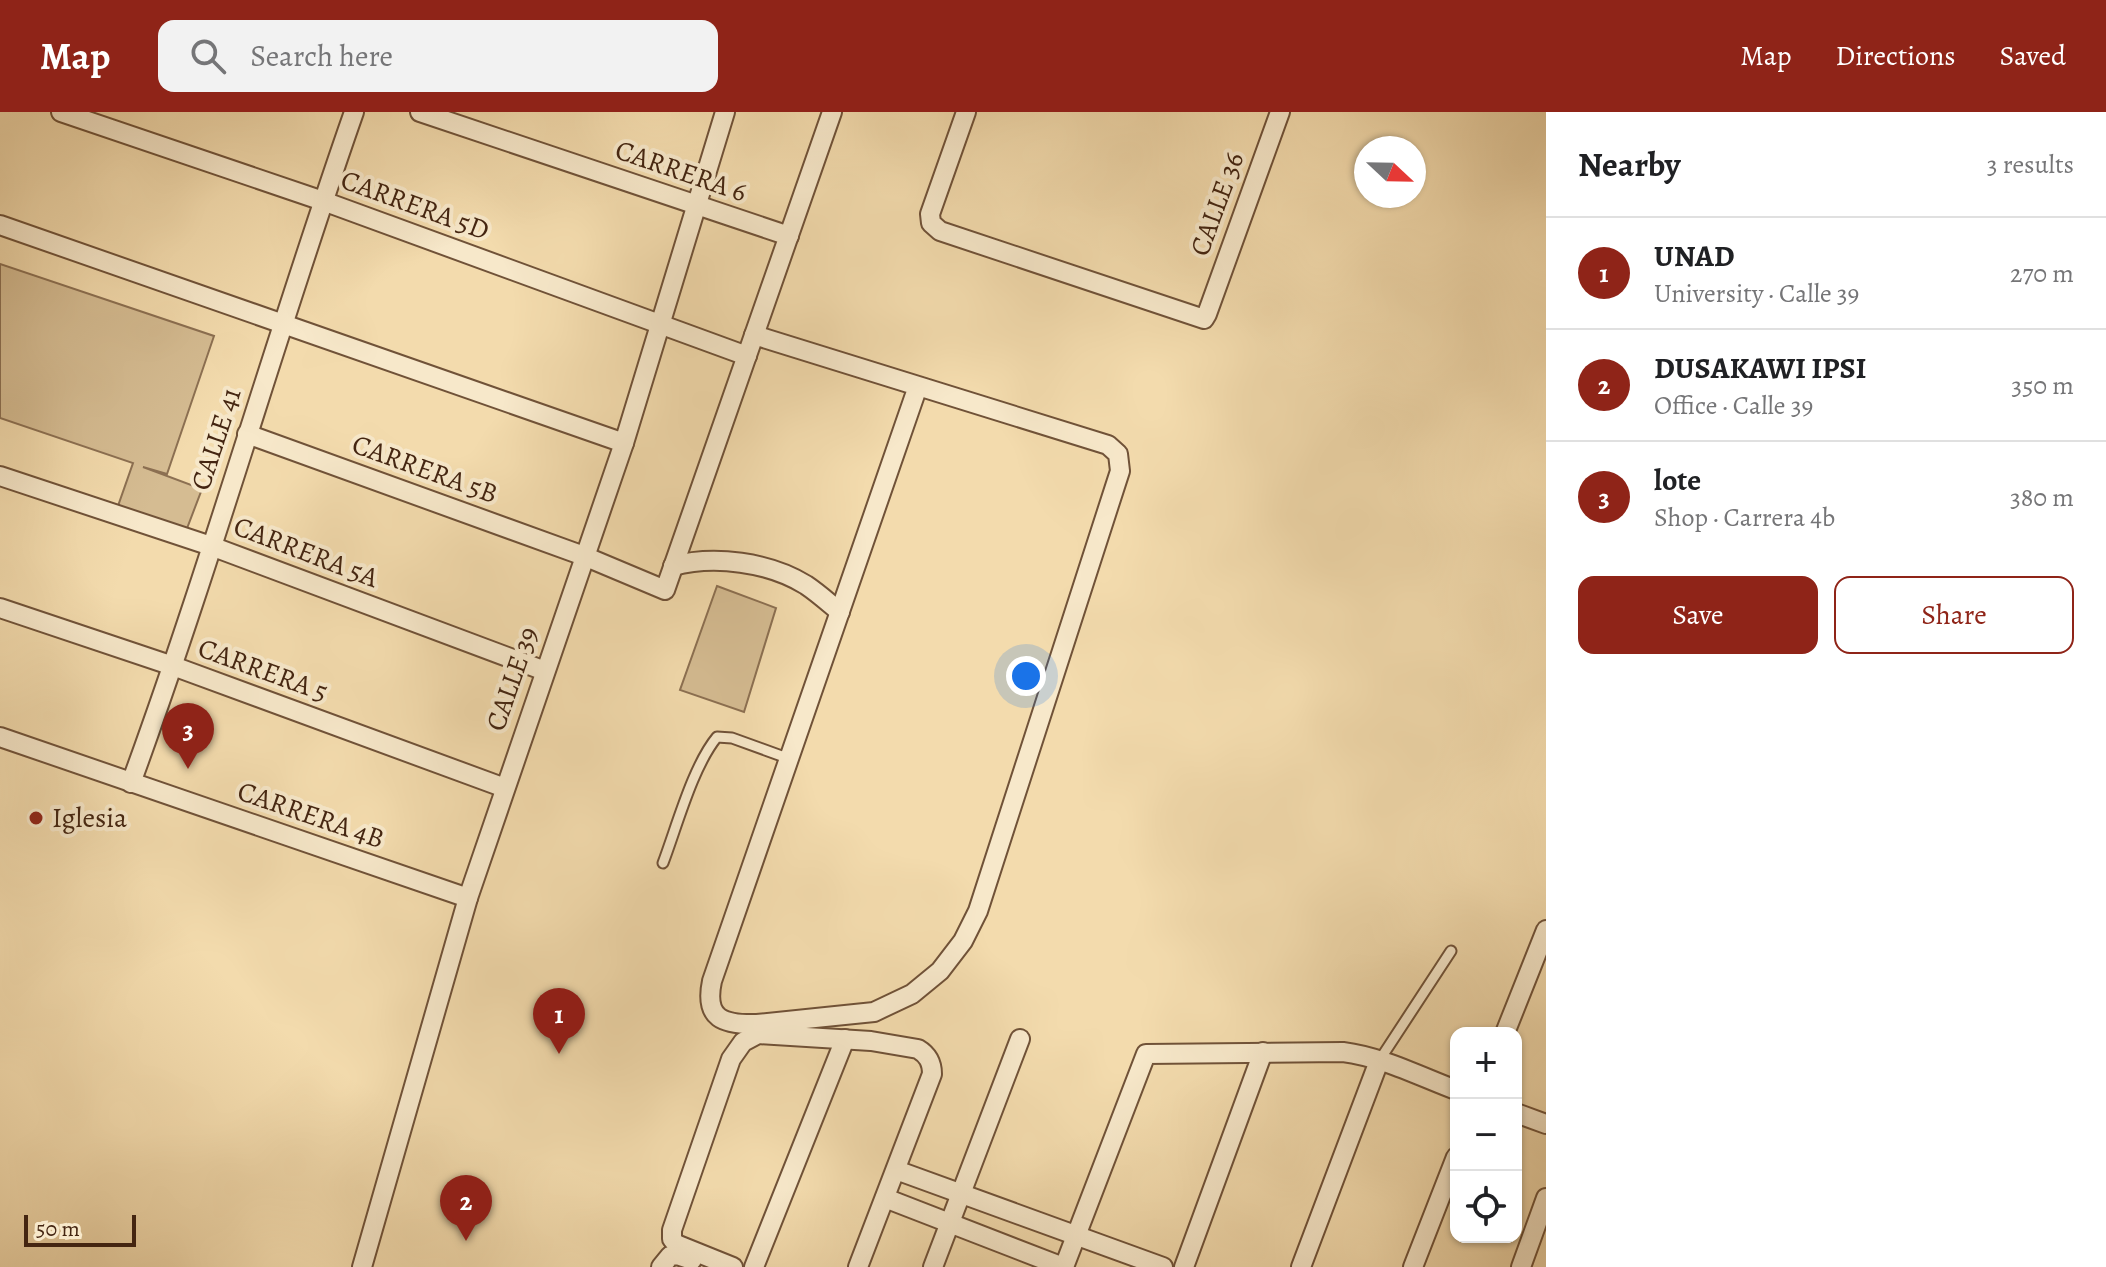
<!DOCTYPE html>
<html lang="en">
<head>
<meta charset="utf-8">
<style>
	:root { --surface:#fff; --page:#f2f2f2; --text:#202124; --muted:#757577; --line:#e0e0e0; --accent:#8f2418 }
	body { margin:0; font-family:Alegreya,serif; background:var(--page); color:var(--text) }
	.controls { position:absolute; right:24px; bottom:24px; display:grid; overflow:hidden; border-radius:16px; box-shadow:0 2px 6px #0004 }
	.controls button { width:72px; height:72px; display:grid; place-items:center; padding:0; border:0; border-bottom:2px solid var(--line); background:var(--surface); color:var(--text); font:40px sans-serif }
	.compass { position:absolute; left:1354px; top:24px; width:72px; height:72px; border-radius:50%; background:var(--surface); box-shadow:0 2px 6px #0004; rotate:112deg }
	.scale { position:absolute; left:24px; bottom:20px; width:112px; box-sizing:border-box; padding-left:8px; border:4px solid #442511; border-top:0; font-size:22px; line-height:28px; white-space:nowrap; color:#442511; -webkit-text-stroke:6px #f7e8ca; paint-order:stroke }
	.you { position:absolute; left:1026px; top:564px; width:28px; height:28px; margin:-20px; border:6px solid #fff; border-radius:50%; background:#1a73e8; box-shadow:0 0 0 12px #1a73e833 }
	.badge { display:grid; place-items:center; width:52px; height:52px; border-radius:50%; background:var(--accent); color:#fff; font-size:26px; font-weight:700 }
	.pin { position:absolute; translate:-50% -66px; filter:drop-shadow(0 2px 4px #0008) }
	.pin::after { content:''; position:absolute; top:42px; width:28px; height:24px; background:inherit; clip-path:polygon(0 0,100% 0,50% 100%) }
	.list { margin:0; padding:0; list-style:none }
	h2 { display:flex; justify-content:space-between; align-items:center; height:104px; margin:0; padding:0 32px; font-size:34px }
	h2 small { font-size:26px; font-weight:400; color:var(--muted) }
	.list li { display:grid; grid-template-columns:52px 1fr auto; gap:24px; align-items:center; box-sizing:border-box; height:112px; padding:0 32px; border-top:2px solid var(--line) }
	.list b { display:block; font-size:30px; white-space:nowrap }
	.list p { margin:0; font-size:26px; white-space:nowrap; color:var(--muted) }
	.list em { font-size:26px; font-style:normal; color:var(--muted) }
	.actions { display:flex; gap:16px; padding:24px 32px }
	.actions a { flex:1; padding:18px 0; border:2px solid var(--accent); border-radius:16px; text-align:center; font-size:28px; color:var(--accent) }
	.actions .main { background:var(--accent); color:#fff }
	.icon { flex:none; width:44px; height:44px; fill:none; stroke:currentColor; stroke-width:2; stroke-linecap:round; stroke-linejoin:round }
	.map { position:relative; flex:none; width:1546px; height:1155px; overflow:hidden }
	header { display:flex; align-items:center; gap:48px; box-sizing:border-box; height:112px; padding:0 40px; background:var(--accent); color:#fff }
	header strong { font-size:38px }
	nav { display:flex; gap:44px; margin-inline-start:auto; font-size:28px }
	.search { width:560px; height:72px; background:var(--page); display:flex; align-items:center; gap:20px; box-sizing:border-box; padding:0 28px; border-radius:16px; color:var(--muted); font-size:30px }
	main { display:flex }
	aside { flex:1; background:var(--surface) }
	.map>svg:first-child { display:block }
</style>
</head>
<body>
<header>
<strong>Map</strong>
<div class="search"><svg class="icon" aria-label="search" viewBox="0 0 24 24"><circle cx="10" cy="10" r="6"/><path d="M15 15l6 6"/></svg>Search here</div>
<nav><a>Map</a><a>Directions</a><a>Saved</a></nav>
</header>
<main>
<div class="map">
<svg width="1546" height="1155" viewBox="0 0 1546 1155">
	<rect width="100%" height="100%" fill="#f3dbad"/>
	<filter id="stains"><feTurbulence type="fractalNoise" baseFrequency=".0025" numOctaves="4"/><feColorMatrix values="0 0 0 0 .2 0 0 0 0 .09 0 0 0 0 .02 0 0 0 .5 -.17"/></filter>
	<radialGradient id="worn" r=".72"><stop offset=".6" stop-color="#630" stop-opacity="0"/><stop offset="1" stop-color="#630" stop-opacity=".3"/></radialGradient>
	<g fill="#d5bc92" stroke="#8c7052" stroke-width="2">
		<path d="M0,152l214,72 -47,138 -24,-7 59,22 -16,42 -68,-25 15,-43 -133,-45z"/>
		<path d="M717,474l59,22 -32,104 -64,-22z"/>
	</g>
	<g fill="none" stroke-linecap="round" stroke-linejoin="round">
		<g stroke="#705238" stroke-width="13">
			<g id="service">
				<path d="M663,751c14,-37 30,-97 54,-126l15,1 58,21"/>
				<path d="M1379,949l72,-110"/>
			</g>
		</g>
		<g stroke="#705238" stroke-width="22">
			<g id="minor">
				<path d="M61,0l262,89 424,155"/>
				<path d="M420,0l369,124"/>
				<path d="M966,0l-36,102 1,9 9,8 264,88 3,-5 73,-202"/>
				<path d="M0,113l624,218"/>
				<path d="M754,223l354,110 10,9 2,17 -142,440 -15,30 -23,30 -28,23 -38,18 -117,12c-34,1 -53,-5 -45,-43l206,-595"/>
				<path d="M247,322l337,122 81,34 167,-478"/>
				<path d="M0,364l211,70 334,125"/>
				<path d="M673,454c41,-11 96,-4 133,19 12,8 23,18 34,27"/>
				<path d="M0,496l173,58 332,122"/>
				<path d="M0,625l468,161"/>
				<path d="M131,671c81,-221 145,-449 223,-671"/>
				<path d="M1505,921l41,-103"/>
				<path d="M1516,1001l30,11"/>
				<path d="M896,1058l267,97"/>
				<path d="M885,1086l178,69"/>
				<path d="M362,1155l106,-369 156,-455 101,-331"/>
				<path d="M661,1155l9,-11 7,-1 15,5"/>
				<path d="M733,1155l-57,-23 -4,-5v-9l59,-171 12,-17 15,-8 113,7 47,8c10,6 14,13 14,25l-74,193"/>
				<path d="M754,1155l91,-228"/>
				<path d="M933,1155l87,-228"/>
				<path d="M1064,1155l82,-213 197,-2c39,5 76,24 113,38"/>
				<path d="M1184,1155l79,-215"/>
				<path d="M1301,1155l78,-206"/>
				<path d="M1413,1155l43,-110"/>
				<path d="M1521,1155l25,-69"/>
			</g>
		</g>
		<use href="#service" stroke="#f7e8ca" stroke-width="9"/>
		<use href="#minor" stroke="#f7e8ca" stroke-width="18"/>
	</g>
	<circle fill="#8f2418" stroke="#f7e8ca" stroke-width="3" cx="36" cy="706" r="8"/>
	<g text-anchor="middle" dominant-baseline="central" stroke-width="8" stroke-linejoin="round" paint-order="stroke">
		<g font-size="28" fill="#442511" stroke="#f7e8ca">
			<text transform="translate(681 59) rotate(19)">CARRERA 6</text>
			<text transform="translate(1217 92) rotate(-70)">CALLE 36</text>
			<text transform="translate(415 93) rotate(20)">CARRERA 5D</text>
			<text transform="translate(216 327) rotate(-72)">CALLE 41</text>
			<text transform="translate(425 357) rotate(20)">CARRERA 5B</text>
			<text transform="translate(306 440) rotate(21)">CARRERA 5A</text>
			<text transform="translate(263 558) rotate(20)">CARRERA 5</text>
			<text transform="translate(512 567) rotate(-71)">CALLE 39</text>
			<text transform="translate(311 703) rotate(19)">CARRERA 4B</text>
		</g>
		<g font-size="28" fill="#442511" stroke="#f7e8ca" text-anchor="start">
			<text x="52" y="706">Iglesia</text>
		</g>
	</g>
	<rect width="100%" height="100%" filter="url(#stains)"/>
	<rect width="100%" height="100%" fill="url(#worn)"/>
</svg>
<div class="controls">
<button>+</button>
<button>−</button>
<button><svg class="icon" aria-label="locate" viewBox="0 0 24 24"><circle cx="12" cy="12" r="6"/><path d="M12 2v4M12 18v4M2 12h4M18 12h4"/></svg></button>
</div>
<svg class="compass" viewBox="-18 -18 36 36"><path d="M0-13l5 13h-10z" fill="#e53935"/><path d="M0 13l5-13h-10z" fill="#757577"/></svg>
<div class="scale">50 m</div>
<div class="you"></div>
<div class="pin badge" style="left:559px;top:942px">1</div>
<div class="pin badge" style="left:466px;top:1129px">2</div>
<div class="pin badge" style="left:188px;top:657px">3</div>
</div>
<aside>
<h2>Nearby<small>3 results</small></h2>
<ul class="list">
<li><span class="badge">1</span><div><b>UNAD</b><p>University · Calle 39</p></div><em>270 m</em></li>
<li><span class="badge">2</span><div><b>DUSAKAWI IPSI</b><p>Office · Calle 39</p></div><em>350 m</em></li>
<li><span class="badge">3</span><div><b>lote</b><p>Shop · Carrera 4b</p></div><em>380 m</em></li>
</ul>
<div class="actions"><a class="main">Save</a><a>Share</a></div>
</aside>
</main>
</body>
</html>
